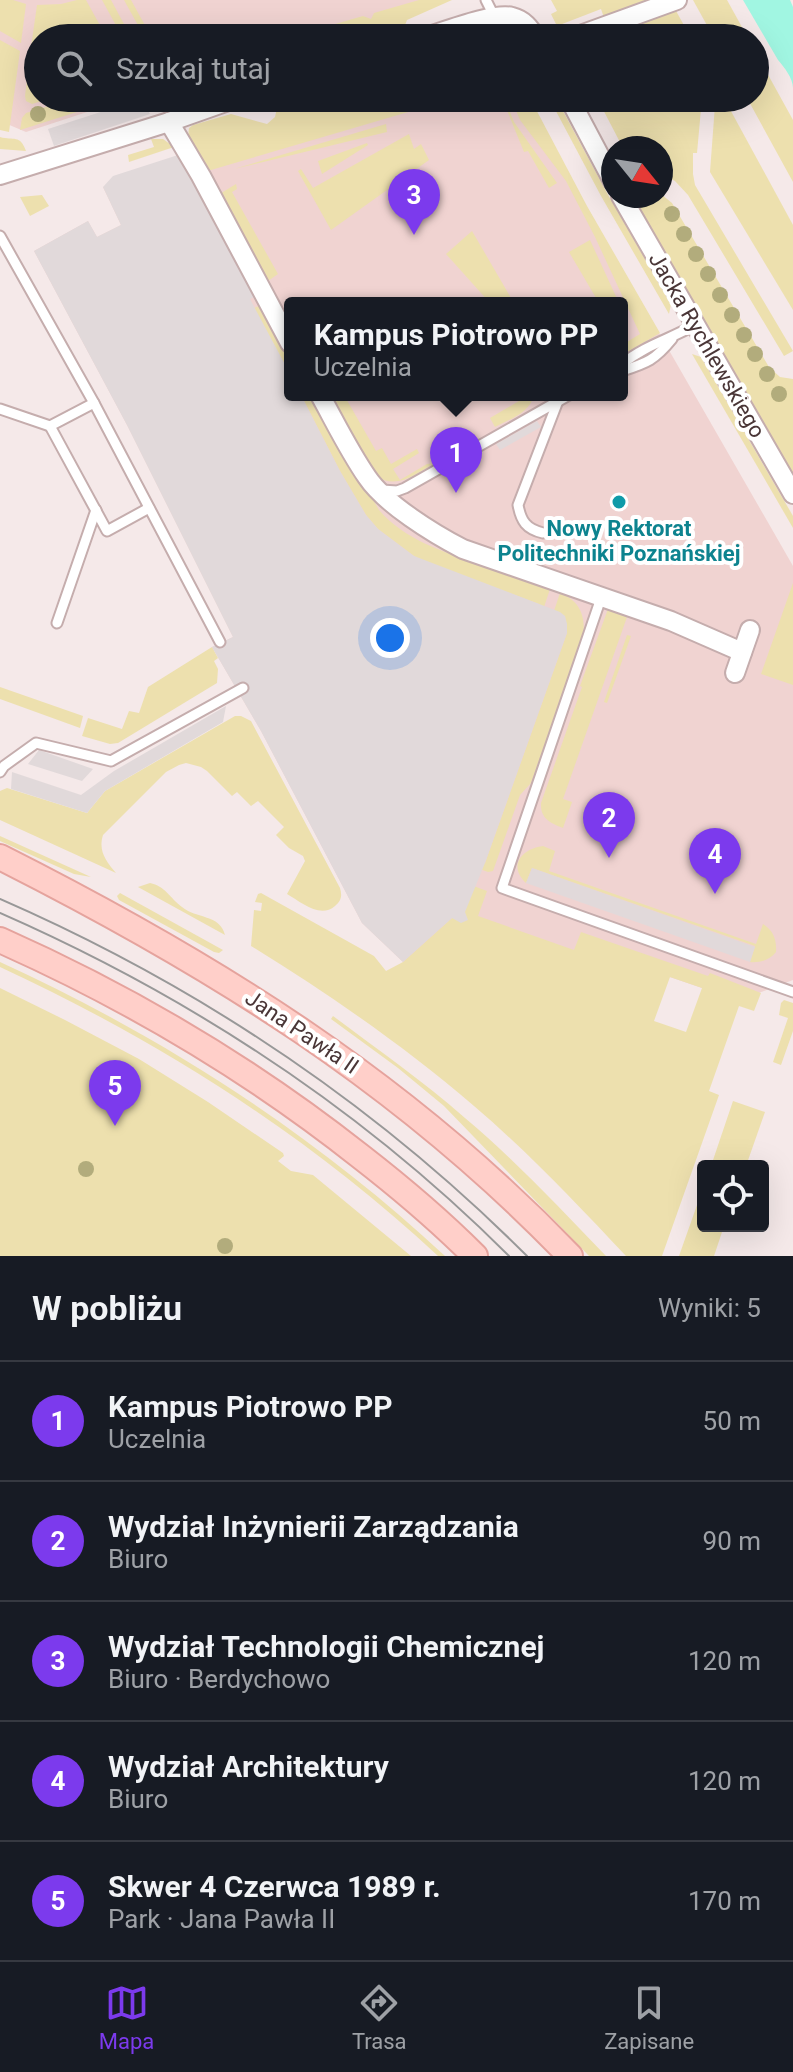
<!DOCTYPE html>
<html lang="pl">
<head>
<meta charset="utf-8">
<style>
	:root { --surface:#171b24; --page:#242831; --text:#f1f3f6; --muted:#9ea1a6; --line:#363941; --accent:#7c3aed }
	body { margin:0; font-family:Roboto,sans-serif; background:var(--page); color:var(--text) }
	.controls { position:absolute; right:24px; bottom:24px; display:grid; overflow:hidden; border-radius:8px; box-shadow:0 8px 32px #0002 }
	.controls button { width:72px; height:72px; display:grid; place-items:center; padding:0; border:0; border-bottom:2px solid var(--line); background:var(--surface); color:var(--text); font:40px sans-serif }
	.compass { position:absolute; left:601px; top:136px; width:72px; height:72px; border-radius:50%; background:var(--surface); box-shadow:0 8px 32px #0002; rotate:120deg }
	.you { position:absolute; left:390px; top:638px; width:28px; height:28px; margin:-20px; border:6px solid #fff; border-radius:50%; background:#1a73e8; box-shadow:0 0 0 12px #1a73e833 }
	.badge { display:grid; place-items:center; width:52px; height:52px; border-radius:50%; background:var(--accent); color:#fff; font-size:26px; font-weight:700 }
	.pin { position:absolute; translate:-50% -66px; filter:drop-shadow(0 2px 4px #0008) }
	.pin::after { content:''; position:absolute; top:42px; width:28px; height:24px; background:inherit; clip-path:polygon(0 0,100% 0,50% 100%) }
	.popup { position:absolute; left:284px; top:297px; width:344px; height:104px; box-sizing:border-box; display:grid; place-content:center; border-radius:8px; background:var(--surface); filter:drop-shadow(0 2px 6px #0005); font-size:26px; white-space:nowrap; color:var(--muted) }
	.popup b { font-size:30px; color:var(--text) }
	.popup::after { content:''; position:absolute; left:50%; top:100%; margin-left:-16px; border:16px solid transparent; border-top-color:var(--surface) }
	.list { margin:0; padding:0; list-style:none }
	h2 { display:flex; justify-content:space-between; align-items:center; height:104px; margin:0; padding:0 32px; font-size:34px }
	h2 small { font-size:26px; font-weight:400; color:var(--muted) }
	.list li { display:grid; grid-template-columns:52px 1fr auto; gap:24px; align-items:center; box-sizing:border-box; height:120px; padding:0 32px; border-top:2px solid var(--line) }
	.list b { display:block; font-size:30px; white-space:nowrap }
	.list p { margin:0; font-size:26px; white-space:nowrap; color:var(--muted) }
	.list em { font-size:26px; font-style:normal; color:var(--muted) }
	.icon { flex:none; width:44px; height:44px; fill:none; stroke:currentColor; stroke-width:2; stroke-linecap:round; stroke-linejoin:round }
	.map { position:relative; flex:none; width:793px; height:1256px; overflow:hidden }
	.search { position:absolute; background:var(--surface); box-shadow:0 8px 32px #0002; left:24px; right:24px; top:24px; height:88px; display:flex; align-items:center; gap:20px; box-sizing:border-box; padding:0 28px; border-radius:44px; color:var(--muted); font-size:30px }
	.sheet { height:704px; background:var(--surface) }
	nav { display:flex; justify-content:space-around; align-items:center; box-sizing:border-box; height:112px; border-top:2px solid var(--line); background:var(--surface); font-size:22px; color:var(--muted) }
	nav a { display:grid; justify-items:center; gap:4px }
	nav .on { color:var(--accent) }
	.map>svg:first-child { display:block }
</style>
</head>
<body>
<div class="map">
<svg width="793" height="1256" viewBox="0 0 793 1256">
	<rect width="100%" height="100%" fill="#f5e9e9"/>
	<g fill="#f0d3d1" fill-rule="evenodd">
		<path d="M0,0h441l-124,38h-279v60h92l-104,34 -26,-11z"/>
		<path d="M377,98h147l269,468v414l-61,23 -27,-14 -47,-16 -255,-11 -41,-39 -101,-192 -49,-84 21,-10 -106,-212 -93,-174 54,-30 9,16 24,-12 -18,-38zM290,303h332v92h-332z"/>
	</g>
	<g fill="#ede0ae" fill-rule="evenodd">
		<path d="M0,0h13l13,4 -5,39 -21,-12z"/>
		<path d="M77,0h9l21,38h-69v11l-7,-2 6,-42 24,-1z"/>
		<path d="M102,0h9l20,37 -8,1z"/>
		<path d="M124,0h7l21,38h-7z"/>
		<path d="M419,0h33l-45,20 -5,13 -18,5h-97l76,-22 8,3 3,-6z"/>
		<path d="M551,0h119l21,38h-80l-10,-29 -44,17 -6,-12 6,-3z"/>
		<path d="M693,0h34l21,38h-34z"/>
		<path d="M502,30l14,2 8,6h-41l-1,-4z"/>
		<path d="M0,40l20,11 -11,81 -9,-2z"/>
		<path d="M755,51l38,69v62l-46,-84h8z"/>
		<path d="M30,54l8,2v42h13l-19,6 -6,-3 -1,-5z"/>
		<path d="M75,98h46l-101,32 2,-12 4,-5z"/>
		<path d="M279,98h177l-245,72 -5,-1 -18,-32 1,-9 4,-3 38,-11 36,10 8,-7z"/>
		<path d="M502,98h2l10,24 43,61 -8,5 -21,-37 -4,1z"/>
		<path d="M511,98h19l57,108 73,127 -36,21 -2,-9 18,-11 -45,-97 -29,-56 -46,-61z"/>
		<path d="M549,98h7l51,95 64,111 -2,10 -68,-118z"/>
		<path d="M597,98h105l-5,55h-4v21l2,11 98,166 -9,5 -96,-161 -13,-14 -14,-7v-26h-38z"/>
		<path d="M722,100l4,2 67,123v85l-83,-138 5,-67 3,-4z"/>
		<path d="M386,124l1,8 -153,37z"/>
		<path d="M409,134l5,15 7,-5 8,16 -98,70 -33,-59 3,-2 12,19z"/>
		<path d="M0,137c14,4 20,-3 26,14l-26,-2z"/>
		<path d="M151,139h12l11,8 -45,15 -1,-7 26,-8z"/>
		<path d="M367,143l1,2 -46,29 -4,-13z"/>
		<path d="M236,184l1,5 -5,3 46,82 -10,7 -50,-86z"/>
		<path d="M661,194l11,9 97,164 11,10 13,2v96l-160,-279h28z"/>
		<path d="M42,195l7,11 -19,10 -10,-19z"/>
		<path d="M472,231l42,72h-24l-44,-49z"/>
		<path d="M590,240l29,63h-20l-30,-51z"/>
		<path d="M261,305l29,51v18l-36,-66z"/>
		<path d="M692,354l9,3 92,159v12z"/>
		<path d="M301,395h12l66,115c26,30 63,41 99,54 24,8 48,17 72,25l-7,21 -4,-6 -109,-40 -16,-8 -36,-27 -12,-14 -26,-44z"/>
		<path d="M328,395h16l32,56 6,-3 9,16 26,-15 2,4 -26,16 7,11 27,-16 8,-1c-19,11 -38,27 -59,13z"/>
		<path d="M529,395h5c-4,18 -24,24 -39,32l-5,-9z"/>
		<path d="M793,583v102l-32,-11z"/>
		<path d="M560,593c20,8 26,23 23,44l-52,146 -11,12 -27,76 -5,1 -19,-7 16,-2 82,-230v-9l-14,-10z"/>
		<path d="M608,609l19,8 -64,182 9,3 -9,26c-13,-5 -23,-10 -22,-25l41,-116 -2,-1z"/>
		<path d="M627,635l4,1 -24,67 -3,-1z"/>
		<path d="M212,647l6,11 -4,3 4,8 -1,14 -99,60 -8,1 -28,-8 6,-18 34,11 7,-18 10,2 9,-26z"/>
		<path d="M0,687l83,29 -3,12 -80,-29z"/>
		<path d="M235,716h6l10,5 89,167c2,7 2,12 -5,18 -15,13 -34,-4 -48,-12l18,-33 -2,-5 -14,-8 -13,-13 8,-8 -26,-26 -7,5 -14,-14 -5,4 -25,-25 -6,-4 -15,-4 -7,2 -13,7 -63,63c-5,16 3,26 13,38l-116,-53v-29l7,-3 80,25 18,-22z"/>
		<path d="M0,836l91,41 -17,-3 -74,-33z"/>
		<path d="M543,846l12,5 -6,20 207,73 7,-20c10,6 14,16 13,28 -6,8 -16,11 -26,10l5,-16 -223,-78 -6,15c-18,-17 -5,-34 17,-37z"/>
		<path d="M463,882l24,9 -9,25 96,34 7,-18 127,44 2,-3 51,20 -7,18 -15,-5 -30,85 10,4 -57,161h-36c-49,-52 -98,-104 -152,-150 -70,-60 -145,-112 -223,-160l3,-36 7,1 1,-8 -7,-1 3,-8 3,-1 113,63 12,15 17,-9 49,-44 13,-6zM670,977l32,11 -16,44 -32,-11z"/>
		<path d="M150,883c15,3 20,15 32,24 14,12 38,7 43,28l-87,-48z"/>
		<path d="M120,893l103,57 -4,3 -5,-1 -95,-52 -2,-4z"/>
		<path d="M0,962c162,74 314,172 445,294h-7c-129,-120 -278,-215 -438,-289z"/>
		<path d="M0,988l65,32 74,39 69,43 75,51 1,3 -6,5 13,10 22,4 98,81h-411z"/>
		<path d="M784,1000l9,3v28l-12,34 -8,-3 15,-44 -9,-3 2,-12z"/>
		<path d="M333,1016c44,33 90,65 132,102 50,42 95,90 141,138h-17l-145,-150 -46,-38 -67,-49z"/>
		<path d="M733,1101l32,11 -19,54h-35z"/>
		<path d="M703,1188v38h21l-10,30h-35z"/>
	</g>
	<g fill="#e1d9da">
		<path d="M141,99l9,15 -96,32 -6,-17z"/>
		<path d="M178,155l78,141 -6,3 40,75v21h11l39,76 26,44 12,14 36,27 146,56 5,4 2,8v9l-82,230 -20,49 3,8 -7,3 -9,-5 -49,44 -41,-39 -101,-192 -49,-84 21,-10 -106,-212 -93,-174 54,-30 9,16 24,-12 -18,-38 10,-11z"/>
		<path d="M537,421l4,6 -41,23 -4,-6z"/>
		<path d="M226,706l-3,16 -118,69 -18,22 -76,-24 1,-17 69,23 33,-24z"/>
		<path d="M39,750l54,19 -11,12 -54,-17z"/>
		<path d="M532,868l223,79 -5,15 -224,-79z"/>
	</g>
	<path fill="#a1f6e2" d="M743,0h47l3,7v81c0,-10 -9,-21 -15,-28z"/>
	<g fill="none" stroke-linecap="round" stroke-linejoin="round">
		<g stroke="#c5adad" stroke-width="13">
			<g id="lane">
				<path d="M486,0l8,16"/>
				<path d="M0,236l94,167 126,239"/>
				<path d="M622,364c22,-18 48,-25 73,-39"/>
				<path d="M622,371c25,-8 33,-11 50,-32"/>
				<path d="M94,403l-44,23 57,105 42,-23"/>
				<path d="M0,409l50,17"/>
				<path d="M382,490l15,1 8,-3 164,-93"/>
				<path d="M543,533c-17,-4 -22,-12 -25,-28l40,-104"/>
				<path d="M601,598l-99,290 291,104"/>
				<path d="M57,623l39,-113"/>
				<path d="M0,772l4,-6 32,-23 75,18 132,-73"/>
			</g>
		</g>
		<g stroke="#c5adad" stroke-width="22">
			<g id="street">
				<path d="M423,38c20,-6 71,-26 89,-21 12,3 18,11 24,21"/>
				<path d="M572,38l105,-38"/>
				<path d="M569,98l44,83"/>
				<path d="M169,122l32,54 89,167"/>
				<path d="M0,175l169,-53 68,-24"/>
				<path d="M621,196l172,298"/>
				<path d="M320,395c15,27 29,56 47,82 18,27 67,57 96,72l208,72 71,31"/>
				<path d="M735,673l15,-43"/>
			</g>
		</g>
		<g stroke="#e5a39d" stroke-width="28">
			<g id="secondary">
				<path d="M0,857c214,108 403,225 570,399"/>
				<path d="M0,940c128,57 250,129 360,216 40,31 79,64 115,100"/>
			</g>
		</g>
		<use href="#lane" stroke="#fff" stroke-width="9"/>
		<use href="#street" stroke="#fff" stroke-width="18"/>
		<use href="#secondary" stroke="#ffcfc9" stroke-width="24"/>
		<g stroke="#989898" stroke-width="2">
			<path d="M0,899c197,86 375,205 527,357"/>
			<path d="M0,913c189,83 363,197 509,343"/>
		</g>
	</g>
	<g fill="#b2ac7c">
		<circle cx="38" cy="114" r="8"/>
		<circle cx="672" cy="214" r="8"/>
		<circle cx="684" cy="234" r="8"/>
		<circle cx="696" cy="254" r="8"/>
		<circle cx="708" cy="274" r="8"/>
		<circle cx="720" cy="295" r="8"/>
		<circle cx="732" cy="315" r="8"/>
		<circle cx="744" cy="335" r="8"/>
		<circle cx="755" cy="354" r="8"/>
		<circle cx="767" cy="374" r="8"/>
		<circle cx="779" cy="394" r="8"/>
		<circle cx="86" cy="1169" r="8"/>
		<circle cx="225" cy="1246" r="8"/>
	</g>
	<circle fill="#0f9aa8" stroke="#fff" stroke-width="3" cx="619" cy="502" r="8"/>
	<g text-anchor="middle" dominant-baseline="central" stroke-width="8" stroke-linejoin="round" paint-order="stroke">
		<g font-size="22" fill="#4a3637" stroke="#fff">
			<text transform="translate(707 345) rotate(60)">Jacka Rychlewskiego</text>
			<text transform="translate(302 1032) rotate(34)">Jana Pawła II</text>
		</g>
		<g font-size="22" font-weight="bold" fill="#0d838f" stroke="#fff">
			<text x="619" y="528">Nowy Rektorat<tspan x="619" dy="25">Politechniki Poznańskiej</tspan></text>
		</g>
	</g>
</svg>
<div class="controls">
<button><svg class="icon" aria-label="locate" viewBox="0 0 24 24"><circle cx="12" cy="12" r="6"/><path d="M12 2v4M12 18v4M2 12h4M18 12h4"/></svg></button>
</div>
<svg class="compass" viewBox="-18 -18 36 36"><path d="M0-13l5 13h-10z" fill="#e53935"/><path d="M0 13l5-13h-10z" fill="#9ea1a6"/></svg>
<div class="you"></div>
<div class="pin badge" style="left:456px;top:493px">1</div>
<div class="popup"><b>Kampus Piotrowo PP</b>Uczelnia</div>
<div class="pin badge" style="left:609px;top:858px">2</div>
<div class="pin badge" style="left:414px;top:235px">3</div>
<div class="pin badge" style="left:715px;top:894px">4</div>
<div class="pin badge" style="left:115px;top:1126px">5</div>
<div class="search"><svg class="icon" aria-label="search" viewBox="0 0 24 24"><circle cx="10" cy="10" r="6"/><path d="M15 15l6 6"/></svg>Szukaj tutaj</div>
</div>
<section class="sheet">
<h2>W pobliżu<small>Wyniki: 5</small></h2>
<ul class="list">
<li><span class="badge">1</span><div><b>Kampus Piotrowo PP</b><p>Uczelnia</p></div><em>50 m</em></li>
<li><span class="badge">2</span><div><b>Wydział Inżynierii Zarządzania</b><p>Biuro</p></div><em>90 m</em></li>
<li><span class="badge">3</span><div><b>Wydział Technologii Chemicznej</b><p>Biuro · Berdychowo</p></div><em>120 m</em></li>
<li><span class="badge">4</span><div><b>Wydział Architektury</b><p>Biuro</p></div><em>120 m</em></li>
<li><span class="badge">5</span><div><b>Skwer 4 Czerwca 1989 r.</b><p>Park · Jana Pawła II</p></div><em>170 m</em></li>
</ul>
</section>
<nav>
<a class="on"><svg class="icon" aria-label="map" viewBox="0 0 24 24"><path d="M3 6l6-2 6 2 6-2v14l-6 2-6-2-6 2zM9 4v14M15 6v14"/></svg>Mapa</a>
<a><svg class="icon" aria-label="directions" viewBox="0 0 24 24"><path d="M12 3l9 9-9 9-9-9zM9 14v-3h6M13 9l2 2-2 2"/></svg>Trasa</a>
<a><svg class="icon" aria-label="saved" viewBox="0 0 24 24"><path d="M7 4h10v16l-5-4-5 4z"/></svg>Zapisane</a>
</nav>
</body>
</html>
